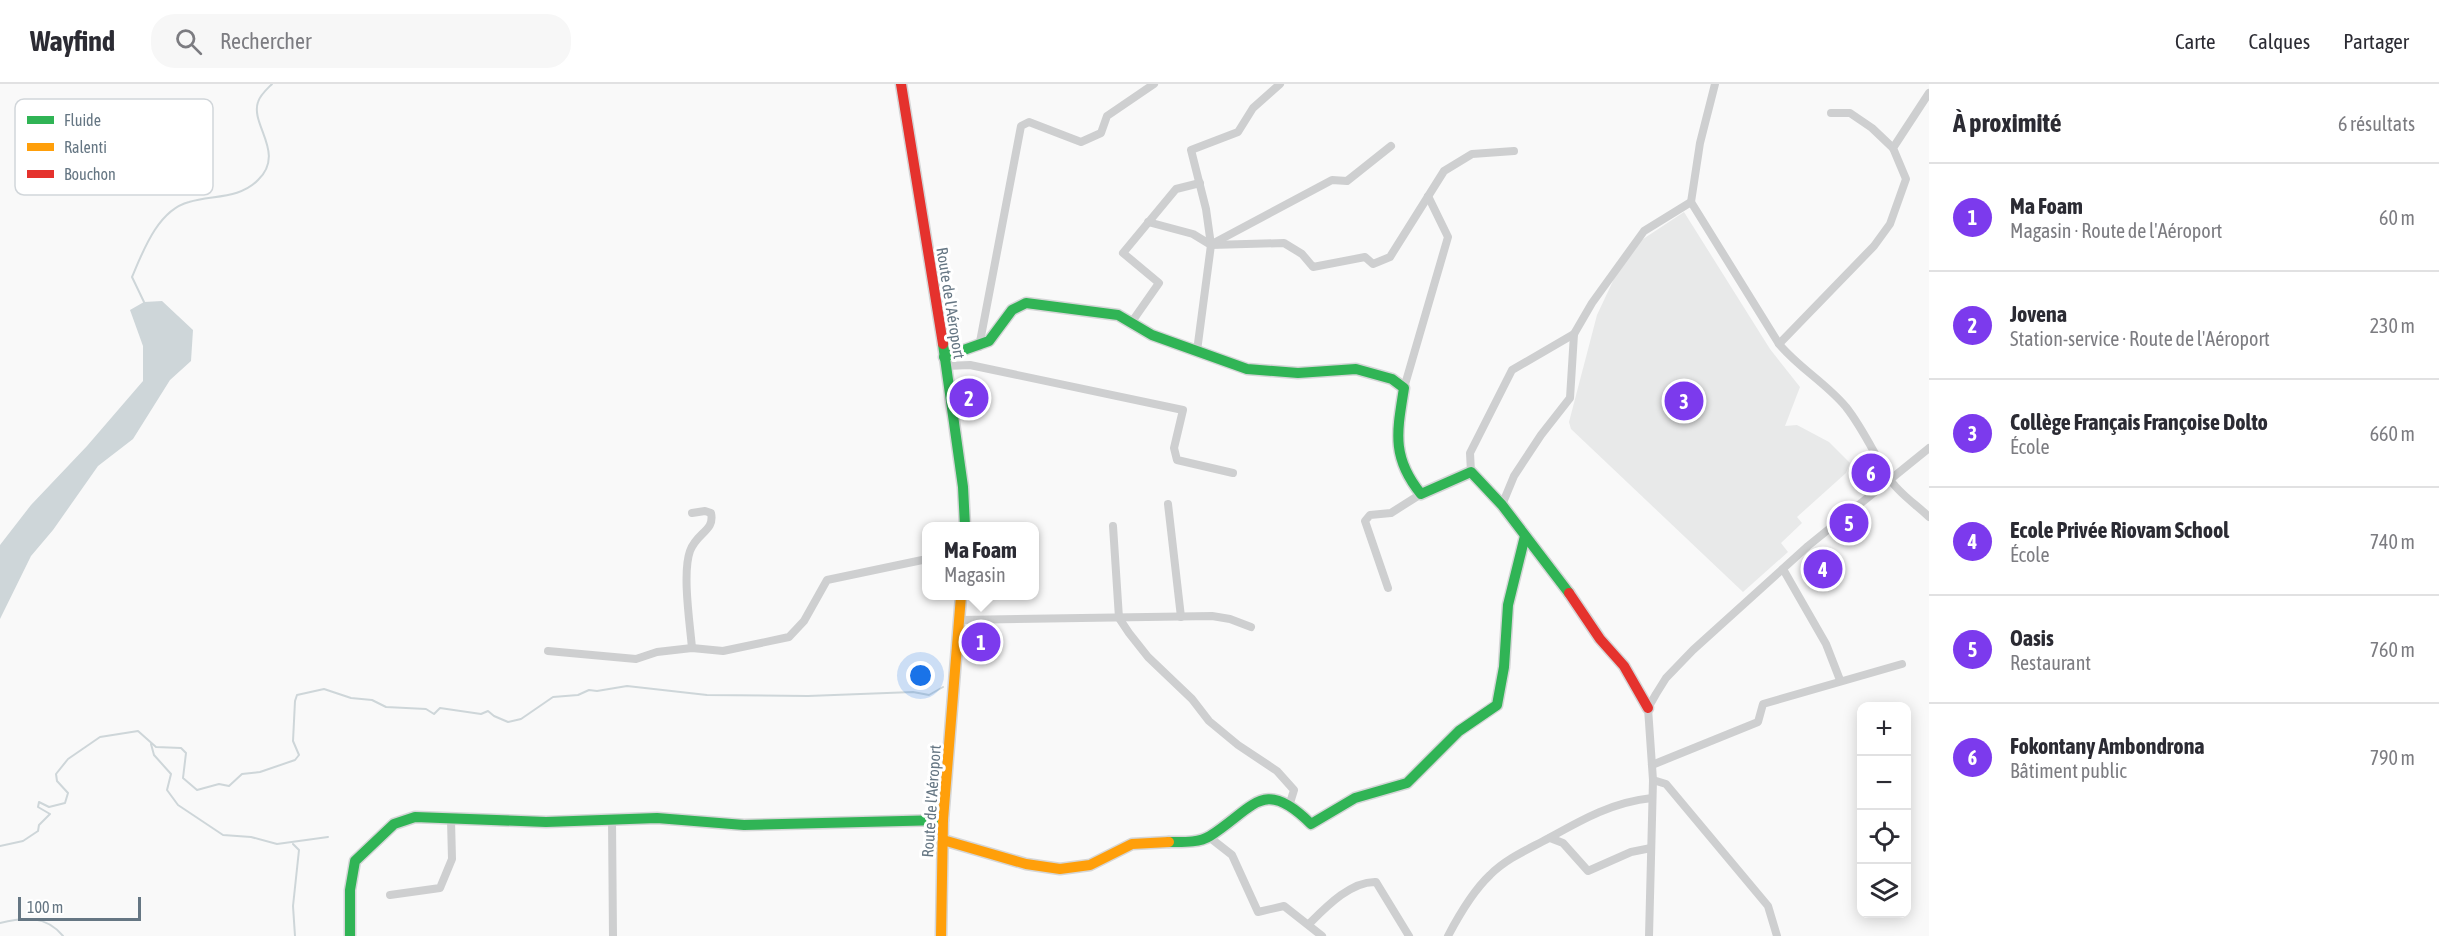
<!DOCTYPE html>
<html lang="fr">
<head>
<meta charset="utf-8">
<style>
	:root { --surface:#fff; --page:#f7f7f7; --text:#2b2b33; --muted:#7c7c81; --line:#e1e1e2; --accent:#7c3aed }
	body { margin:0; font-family:"Asap Condensed",sans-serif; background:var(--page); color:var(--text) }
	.controls { position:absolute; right:18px; bottom:18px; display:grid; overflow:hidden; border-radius:12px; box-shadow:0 3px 15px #0003 }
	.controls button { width:54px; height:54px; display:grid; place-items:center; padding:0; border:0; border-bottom:2px solid var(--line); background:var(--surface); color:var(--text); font:30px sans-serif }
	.scale { position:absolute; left:18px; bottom:15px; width:123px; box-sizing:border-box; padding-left:6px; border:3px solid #657683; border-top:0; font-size:16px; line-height:21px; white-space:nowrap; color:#657683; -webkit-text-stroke:4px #fff; paint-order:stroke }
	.you { position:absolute; left:921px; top:592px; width:21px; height:21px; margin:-15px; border:4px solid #fff; border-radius:50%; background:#1a73e8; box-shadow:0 0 0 9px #1a73e833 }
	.badge { display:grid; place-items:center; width:39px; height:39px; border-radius:50%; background:var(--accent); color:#fff; font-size:20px; font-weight:700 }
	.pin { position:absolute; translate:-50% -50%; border:3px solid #fff; box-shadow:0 2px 6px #0006 }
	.popup { position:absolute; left:922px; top:438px; width:117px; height:78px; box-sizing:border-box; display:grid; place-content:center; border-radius:12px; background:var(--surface); filter:drop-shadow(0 2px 4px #0005); font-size:20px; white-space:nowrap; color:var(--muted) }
	.popup b { font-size:22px; color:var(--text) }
	.popup::after { content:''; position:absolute; left:50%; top:100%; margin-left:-12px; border:12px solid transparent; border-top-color:var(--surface) }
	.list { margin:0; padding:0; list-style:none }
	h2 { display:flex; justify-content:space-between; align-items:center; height:78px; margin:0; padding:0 24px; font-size:26px }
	h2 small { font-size:20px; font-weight:400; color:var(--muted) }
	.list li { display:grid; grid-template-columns:39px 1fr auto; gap:18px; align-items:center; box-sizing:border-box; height:108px; padding:0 24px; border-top:2px solid var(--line) }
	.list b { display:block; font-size:22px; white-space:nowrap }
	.list p { margin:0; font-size:20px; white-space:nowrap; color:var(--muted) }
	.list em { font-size:20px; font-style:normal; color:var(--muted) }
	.icon { flex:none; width:33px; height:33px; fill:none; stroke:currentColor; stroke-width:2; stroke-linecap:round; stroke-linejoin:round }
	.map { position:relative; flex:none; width:1929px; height:852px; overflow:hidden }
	header { display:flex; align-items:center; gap:36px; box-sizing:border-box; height:84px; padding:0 30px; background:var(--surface); border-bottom:2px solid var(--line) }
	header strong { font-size:28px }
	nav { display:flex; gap:33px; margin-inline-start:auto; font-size:21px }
	.search { width:420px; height:54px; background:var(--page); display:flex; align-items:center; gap:15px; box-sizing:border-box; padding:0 21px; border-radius:24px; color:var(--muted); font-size:22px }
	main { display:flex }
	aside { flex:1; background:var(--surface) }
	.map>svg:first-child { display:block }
</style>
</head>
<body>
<header>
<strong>Wayfind</strong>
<div class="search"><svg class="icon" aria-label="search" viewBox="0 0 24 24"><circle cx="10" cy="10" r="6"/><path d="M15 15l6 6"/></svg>Rechercher</div>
<nav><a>Carte</a><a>Calques</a><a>Partager</a></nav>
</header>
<main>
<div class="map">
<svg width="1929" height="852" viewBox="0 0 1929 852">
	<rect width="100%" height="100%" fill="#f9f9f9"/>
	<path fill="#e8e9e9" d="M1684,128l86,137 30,38 -15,39 12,-1 32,17 21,21 -4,10 -49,44 5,6 -21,20 7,9 -45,40 -172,-163 -2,-7 28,-107 31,-66z"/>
	<path fill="#ced6d9" d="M162,217l31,29 -2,31 -21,19 -37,59 -35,27 -45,64 -22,26 -31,63v-74l31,-40 56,-59 56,-65v-35l-13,-36 14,-8z"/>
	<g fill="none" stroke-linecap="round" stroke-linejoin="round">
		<g stroke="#ced6d9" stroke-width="2">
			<path d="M144,218l-12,-25c11,-26 26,-67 57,-75 23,-7 51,-3 69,-22 28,-27 -8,-55 0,-78 2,-7 9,-13 14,-18"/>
			<path d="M151,660l3,11 17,19 -4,16 11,15 45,30 28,2 26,7 51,-7"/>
			<path d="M293,760l6,6 -6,56 2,30"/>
			<path d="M0,762l23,-5 15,-10 1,-6 11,-11 -12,-7 1,-5 10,5 16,-4 3,-10 -11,-12 -1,-7 12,-15 32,-22 38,-6 18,16 25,1 5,5 -3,25 14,12 22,-6 10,2 13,-12 18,-2 35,-12 4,-5 -6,-14 2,-40 2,-6 27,-6 27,9 21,2 14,7 40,2 8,5 6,-6 41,6 7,-3 6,5 14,6 13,-3 32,-22 25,-2 11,-5 8,1 30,-5 80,9 101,1 105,-4 16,3 14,-8"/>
			<path d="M0,839c24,-6 46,-8 63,13"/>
		</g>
		<g stroke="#d5d6d7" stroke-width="13">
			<g id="fast">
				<path d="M943,260l20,143 2,39"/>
				<path d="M944,273l45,-16 23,-31 14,-7 92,12 34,20 95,34 51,4 58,-4 36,10 12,9c-7,44 -13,69 17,106l50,-22 31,33 67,88"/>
				<path d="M1169,758c13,0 30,1 41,-6 44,-28 53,-60 101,-12l44,-26 52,-15 52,-52 38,-26 7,-38 4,-62 17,-69"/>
				<path d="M350,852v-46l5,-29 39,-37 21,-7 131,5 111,-4 87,7 199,-5"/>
			</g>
		</g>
		<g stroke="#d5d6d7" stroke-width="13">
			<g id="slow">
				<path d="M943,756l83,24 34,5 30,-4 42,-21 37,-2"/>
				<path d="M941,852l2,-116 18,-224"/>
			</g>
		</g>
		<g stroke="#d5d6d7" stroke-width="13">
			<g id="jam">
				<path d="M901,0l42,260"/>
				<path d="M1569,509l31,46 24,27 24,42"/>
			</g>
		</g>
		<g stroke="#cecfd0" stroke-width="8">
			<path d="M1831,29h19l22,15 21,20"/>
			<path d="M1691,118l88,142c20,24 47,39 67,63 18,23 28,47 43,71 9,15 28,27 40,39"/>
			<path d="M1148,138l45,12 18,11 73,-2 18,11 11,13 52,-10 8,7 17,-7 54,-86 28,-17 42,-3"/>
			<path d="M1212,160l120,-64 15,1 44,-35"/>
			<path d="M1131,239l28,-40 -36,-30 53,-64 24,-6"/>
			<path d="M1779,260l95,-98 16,-22 16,-45 -13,-31 36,-55"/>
			<path d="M979,263l42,-221 8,-4 52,20 20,-9 6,-17 47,-32"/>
			<path d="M1197,267l14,-106 -5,-36 -15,-59 47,-18 15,-24 27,-24"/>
			<path d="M946,282l24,-1 213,45 -9,38 3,12 56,13"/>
			<path d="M1404,304l44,-151 -20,-41"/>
			<path d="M1471,388l-1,-19 42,-83 62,-36"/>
			<path d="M1168,420l13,113"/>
			<path d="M1502,421l12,-29 27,-41 29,-37 4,-64 18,-31 52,-72 47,-29 9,-59 15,-59"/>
			<path d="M1113,442l6,92 10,15 19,24 44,42 17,22 29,24 39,26 17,19 -4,13"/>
			<path d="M1783,485l43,75 14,36"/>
			<path d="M1388,504l-23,-67 5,-6 21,-2 30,-19"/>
			<path d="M959,536l253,-4 18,3 21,8"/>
			<path d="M692,564c-2,-24 -10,-75 -2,-97 7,-19 25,-20 21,-38l-6,-2 -13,2"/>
			<path d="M548,567l88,8 21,-7 35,-4 31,3 66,-14 15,-16 23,-41 100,-21"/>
			<path d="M1652,681l106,-43 5,-18 139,-40"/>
			<path d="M1653,696l13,4 102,122 9,30"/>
			<path d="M612,736l1,116"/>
			<path d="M1209,753l23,18 26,57 26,-6 38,30"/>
			<path d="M1550,754l13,5 25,28 43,-19 20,-4"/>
			<path d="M390,811l50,-7 12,-29 -1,-39"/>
			<path d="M1309,840c17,-17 42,-43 67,-42l33,54"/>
			<path d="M1448,852c11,-21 25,-45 42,-61 17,-17 39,-26 59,-37 34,-19 64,-36 103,-40"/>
			<path d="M1649,852l4,-156 -5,-72 8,-14 10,-16 27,-28 115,-104 121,-98"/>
		</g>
		<use href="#fast" stroke="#30b455" stroke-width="10"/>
		<use href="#slow" stroke="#ff9f0a" stroke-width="10"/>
		<use href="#jam" stroke="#e5322d" stroke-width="10"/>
	</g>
	<g text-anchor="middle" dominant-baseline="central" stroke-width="6" stroke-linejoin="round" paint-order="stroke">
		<g font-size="16" fill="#657683" stroke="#fff">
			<text transform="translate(951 219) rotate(81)">Route de l'Aéroport</text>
			<text transform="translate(931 717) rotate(-86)">Route de l'Aéroport</text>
		</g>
	</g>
	<rect x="15" y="15" width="198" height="96" rx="9" fill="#fff" stroke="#d1d6da" stroke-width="1.5"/>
	<rect x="27" y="32" width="27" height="8" fill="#30b455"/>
	<rect x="27" y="59" width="27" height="8" fill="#ff9f0a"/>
	<rect x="27" y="86" width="27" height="8" fill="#e5322d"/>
	<g font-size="16" fill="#657683">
		<text x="64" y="42">Fluide</text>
		<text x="64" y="69">Ralenti</text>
		<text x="64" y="96">Bouchon</text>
	</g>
</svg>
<div class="controls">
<button>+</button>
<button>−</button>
<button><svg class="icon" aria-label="locate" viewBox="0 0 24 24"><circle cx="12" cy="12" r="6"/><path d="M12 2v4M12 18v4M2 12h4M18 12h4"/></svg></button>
<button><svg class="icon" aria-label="layers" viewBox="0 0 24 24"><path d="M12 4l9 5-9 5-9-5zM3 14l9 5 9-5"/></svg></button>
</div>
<div class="scale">100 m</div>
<div class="you"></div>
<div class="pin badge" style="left:981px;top:558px">1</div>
<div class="popup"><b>Ma Foam</b>Magasin</div>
<div class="pin badge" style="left:969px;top:314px">2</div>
<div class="pin badge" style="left:1684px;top:317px">3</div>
<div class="pin badge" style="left:1823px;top:485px">4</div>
<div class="pin badge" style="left:1849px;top:439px">5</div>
<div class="pin badge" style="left:1871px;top:389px">6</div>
</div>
<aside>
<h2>À proximité<small>6 résultats</small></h2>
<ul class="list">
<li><span class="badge">1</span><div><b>Ma Foam</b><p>Magasin · Route de l'Aéroport</p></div><em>60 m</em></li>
<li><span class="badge">2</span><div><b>Jovena</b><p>Station-service · Route de l'Aéroport</p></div><em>230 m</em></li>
<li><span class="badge">3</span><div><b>Collège Français Françoise Dolto</b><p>École</p></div><em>660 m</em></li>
<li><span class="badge">4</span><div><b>Ecole Privée Riovam School</b><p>École</p></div><em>740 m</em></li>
<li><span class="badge">5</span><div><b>Oasis</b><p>Restaurant</p></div><em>760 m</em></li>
<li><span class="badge">6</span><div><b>Fokontany Ambondrona</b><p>Bâtiment public</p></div><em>790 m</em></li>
</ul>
</aside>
</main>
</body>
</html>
